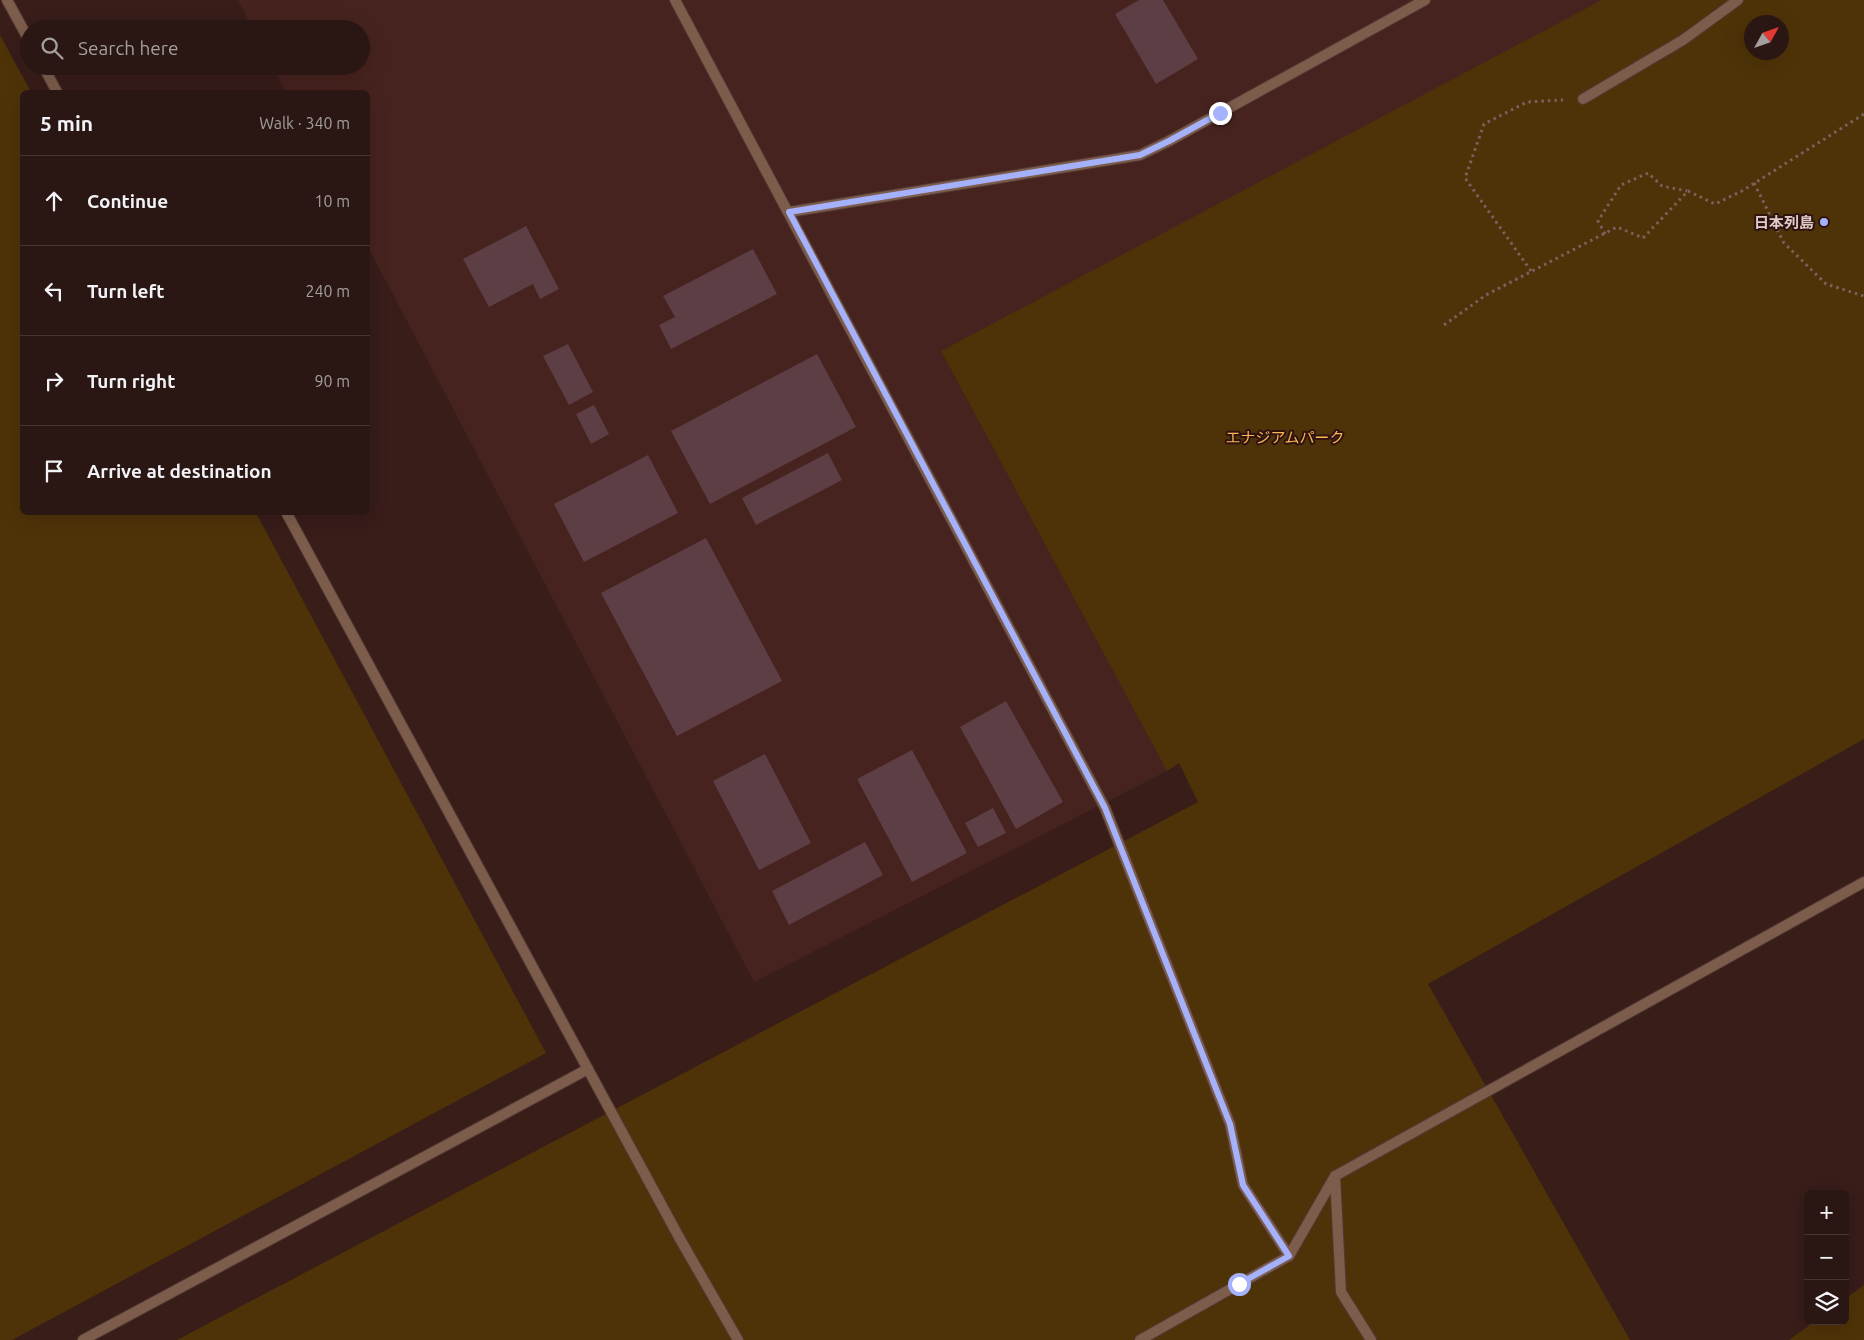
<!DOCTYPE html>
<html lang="en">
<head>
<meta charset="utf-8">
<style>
	:root { --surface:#2a1613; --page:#321f1c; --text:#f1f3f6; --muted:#a59fa0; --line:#463533 }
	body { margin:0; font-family:Ubuntu,"Noto Sans JP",sans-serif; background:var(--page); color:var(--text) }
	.controls { position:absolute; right:15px; bottom:15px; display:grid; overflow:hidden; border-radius:8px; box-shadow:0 5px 20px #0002 }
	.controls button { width:45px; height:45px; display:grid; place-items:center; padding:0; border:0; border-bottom:1px solid var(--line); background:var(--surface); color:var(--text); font:25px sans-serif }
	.compass { position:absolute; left:1744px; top:15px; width:45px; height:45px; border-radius:50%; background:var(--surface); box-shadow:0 5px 20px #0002; rotate:50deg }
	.stop { position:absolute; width:15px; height:15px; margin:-11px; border:4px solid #a6b1fc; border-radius:50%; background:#fff }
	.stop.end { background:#a6b1fc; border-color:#fff; box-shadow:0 1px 5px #0008 }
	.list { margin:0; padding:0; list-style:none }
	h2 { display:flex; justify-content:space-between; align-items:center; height:65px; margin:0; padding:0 20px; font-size:21px }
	h2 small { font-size:16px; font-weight:400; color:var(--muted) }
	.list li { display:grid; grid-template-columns:32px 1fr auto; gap:15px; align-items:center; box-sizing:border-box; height:90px; padding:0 20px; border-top:1px solid var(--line) }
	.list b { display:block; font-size:19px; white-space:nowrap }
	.list em { font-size:16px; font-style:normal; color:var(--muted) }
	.icon { flex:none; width:28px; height:28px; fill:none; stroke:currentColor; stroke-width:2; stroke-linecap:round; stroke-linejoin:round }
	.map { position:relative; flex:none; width:1864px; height:1340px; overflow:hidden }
	.search { position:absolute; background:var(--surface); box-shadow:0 5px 20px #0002; left:20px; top:20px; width:350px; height:55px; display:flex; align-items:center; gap:12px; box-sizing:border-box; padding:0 18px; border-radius:28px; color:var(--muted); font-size:19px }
	.panel { position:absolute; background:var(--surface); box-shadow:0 5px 20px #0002; left:20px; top:90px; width:350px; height:425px; border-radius:8px }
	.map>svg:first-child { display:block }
</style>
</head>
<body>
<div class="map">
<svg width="1864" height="1340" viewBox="0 0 1864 1340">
	<rect width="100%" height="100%" fill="#381d19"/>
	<path fill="#46231f" d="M238,0h1370l-667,351 228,423 -2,-3 -413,211 -386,-735v-155h-82l-14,-26h89v-37h-108z"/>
	<g fill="#4e3308" fill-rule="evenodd">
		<path d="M1602,0h262v739l-436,245 202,356h-1453l1021,-538 -19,-39 -12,8 -226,-420zM1752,22h30v30h-30z"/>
		<path d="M0,35l31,57h-9v420l234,1 290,540 -534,287h-12z"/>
		<path d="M1864,1285v55h-75l26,-19h30v-22z"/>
	</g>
	<g fill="#5d3e44">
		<path d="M1139,0h24l35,59 -42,25 -41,-70z"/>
		<path d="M526,226l33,63 -19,10 -7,-15 -44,23 -26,-48z"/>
		<path d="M753,249l24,45 -106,55 -12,-24 16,-8 -12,-21z"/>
		<path d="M568,344l25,48 -24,13 -26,-49z"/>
		<path d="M817,354l39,73 -146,77 -39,-73z"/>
		<path d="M594,405l15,29 -18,10 -15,-30z"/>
		<path d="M828,453l14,27 -86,45 -14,-27z"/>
		<path d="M648,455l30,58 -94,49 -30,-58z"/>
		<path d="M706,538l76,143 -105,55 -76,-143z"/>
		<path d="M1006,701l57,101 -47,27 -56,-102z"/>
		<path d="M912,750l55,103 -55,29 -55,-103z"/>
		<path d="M765,754l46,89 -52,27 -46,-89z"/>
		<path d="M993,808l13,25 -28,14 -13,-24z"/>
		<path d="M865,842l18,33 -94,50 -17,-34z"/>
	</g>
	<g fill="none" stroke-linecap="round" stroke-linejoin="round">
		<g stroke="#533935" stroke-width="12">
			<g id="service">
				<path d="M7,0l22,40"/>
				<path d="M675,0l430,808 125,316 13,61 46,71"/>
				<path d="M43,66l14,26"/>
				<path d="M1583,99l100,-59 55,-40"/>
				<path d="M789,212l351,-57 29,-14 256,-141"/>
				<path d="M286,512l394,727 58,101"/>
				<path d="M83,1340l505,-271"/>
				<path d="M1140,1340l149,-84 46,-80"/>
			</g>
		</g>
		<g stroke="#533935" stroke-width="12">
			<path id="tertiary" d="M1371,1340l-30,-48 -6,-116 529,-294"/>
		</g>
		<g stroke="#7a625e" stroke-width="3" stroke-dasharray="2.5 4" stroke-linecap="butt">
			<path d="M1754,183l30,60 42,41 38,12"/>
			<path d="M1605,234l-7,-13 23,-36 27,-12 14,13 25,5"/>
			<path d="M1531,271l-66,-93 19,-54 43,-22 36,-2"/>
			<path d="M1444,325l42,-30 131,-68 26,11 45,-47 27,13 27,-13 122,-77"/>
		</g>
		<use href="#service" stroke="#7c5d4b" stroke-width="10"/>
		<use href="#tertiary" stroke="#7c5d4b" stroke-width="10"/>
	</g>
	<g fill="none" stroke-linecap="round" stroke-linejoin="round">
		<path stroke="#a6b1fc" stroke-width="6" d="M1220,113l-51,28 -29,14 -351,57 316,596 125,316 13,61 46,71 -50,28"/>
	</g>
	<circle fill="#a6b1fc" stroke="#2e1310" stroke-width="2" cx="1824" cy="222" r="5"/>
	<g text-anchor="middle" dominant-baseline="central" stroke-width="4" stroke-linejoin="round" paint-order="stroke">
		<g font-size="15" font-weight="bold" fill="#e0ccc9" stroke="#2e1310" text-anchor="end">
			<text x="1814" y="222">日本列島</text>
		</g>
		<g font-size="15" fill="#fbb552" stroke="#2e1310">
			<text x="1285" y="437">エナジアムパーク</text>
		</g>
	</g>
</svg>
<div class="controls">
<button>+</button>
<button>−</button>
<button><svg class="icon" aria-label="layers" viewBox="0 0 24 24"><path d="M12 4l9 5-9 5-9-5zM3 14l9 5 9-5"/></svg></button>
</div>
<svg class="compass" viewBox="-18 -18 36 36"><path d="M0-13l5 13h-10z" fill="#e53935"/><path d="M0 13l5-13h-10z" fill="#a59fa0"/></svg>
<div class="stop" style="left:1239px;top:1284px"></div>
<div class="stop end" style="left:1220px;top:113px"></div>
<div class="search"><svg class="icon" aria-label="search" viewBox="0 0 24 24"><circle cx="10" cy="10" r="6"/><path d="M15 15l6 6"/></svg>Search here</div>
<section class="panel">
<h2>5 min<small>Walk · 340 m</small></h2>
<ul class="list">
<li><svg class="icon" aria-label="ahead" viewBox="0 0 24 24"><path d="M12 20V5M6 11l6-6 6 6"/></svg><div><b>Continue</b></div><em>10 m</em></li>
<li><svg class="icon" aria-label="left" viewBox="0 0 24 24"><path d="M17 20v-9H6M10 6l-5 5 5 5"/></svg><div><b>Turn left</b></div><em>240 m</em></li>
<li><svg class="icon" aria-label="right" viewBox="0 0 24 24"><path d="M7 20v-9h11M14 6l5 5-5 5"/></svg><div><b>Turn right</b></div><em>90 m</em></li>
<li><svg class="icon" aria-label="arrive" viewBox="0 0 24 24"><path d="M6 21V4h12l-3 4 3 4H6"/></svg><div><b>Arrive at destination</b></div></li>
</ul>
</section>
</div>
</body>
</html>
